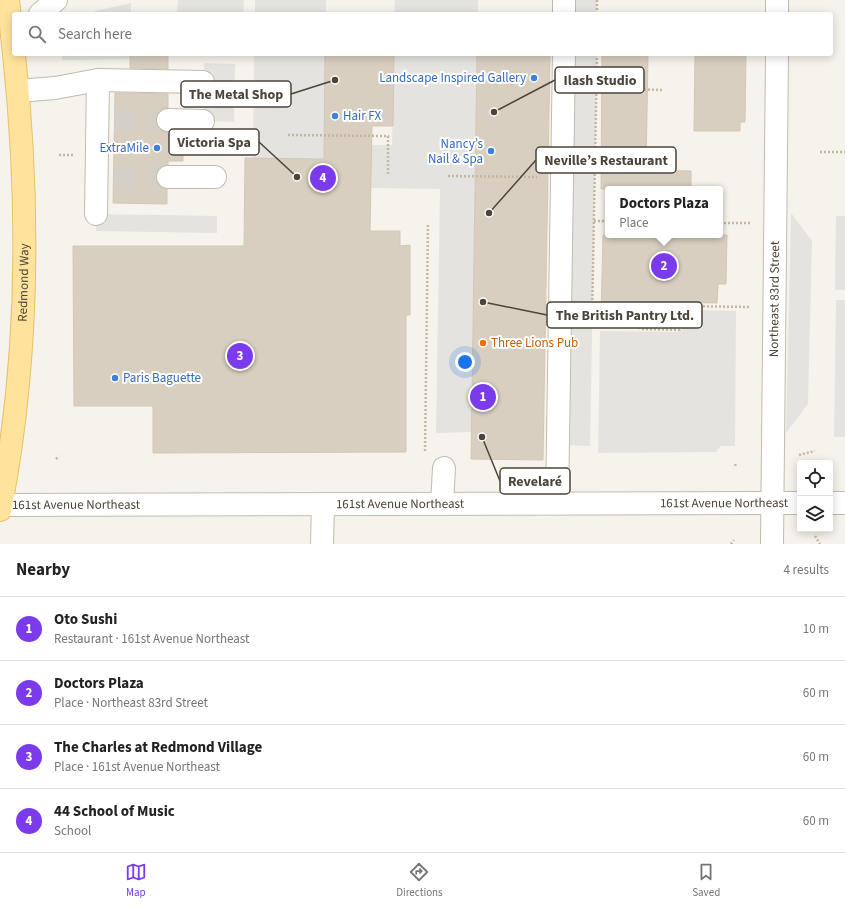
<!DOCTYPE html>
<html lang="en">
<head>
<meta charset="utf-8">
<style>
	:root { --surface:#fff; --page:#f2f2f2; --text:#222; --muted:#767676; --line:#e0e0e0; --accent:#7c3aed }
	body { margin:0; font-family:"Source Sans 3",sans-serif; background:var(--page); color:var(--text) }
	.controls { position:absolute; right:12px; bottom:12px; display:grid; overflow:hidden; border-radius:4px; box-shadow:0 2px 10px #0003 }
	.controls button { width:36px; height:36px; display:grid; place-items:center; padding:0; border:0; border-bottom:1px solid var(--line); background:var(--surface); color:var(--text); font:20px sans-serif }
	.you { position:absolute; left:465px; top:362px; width:14px; height:14px; margin:-10px; border:3px solid #fff; border-radius:50%; background:#1a73e8; box-shadow:0 0 0 6px #1a73e833 }
	.badge { display:grid; place-items:center; width:26px; height:26px; border-radius:50%; background:var(--accent); color:#fff; font-size:13px; font-weight:700 }
	.pin { position:absolute; translate:-50% -50%; border:2px solid #fff; box-shadow:0 1px 4px #0006 }
	.popup { position:absolute; left:605px; top:186px; width:118px; height:52px; box-sizing:border-box; display:grid; place-content:center; border-radius:4px; background:var(--surface); filter:drop-shadow(0 1px 3px #0005); font-size:13px; white-space:nowrap; color:var(--muted) }
	.popup b { font-size:15px; color:var(--text) }
	.popup::after { content:''; position:absolute; left:50%; top:100%; margin-left:-8px; border:8px solid transparent; border-top-color:var(--surface) }
	.list { margin:0; padding:0; list-style:none }
	h2 { display:flex; justify-content:space-between; align-items:center; height:52px; margin:0; padding:0 16px; font-size:17px }
	h2 small { font-size:13px; font-weight:400; color:var(--muted) }
	.list li { display:grid; grid-template-columns:26px 1fr auto; gap:12px; align-items:center; box-sizing:border-box; height:64px; padding:0 16px; border-top:1px solid var(--line) }
	.list b { display:block; font-size:15px; white-space:nowrap }
	.list p { margin:0; font-size:13px; white-space:nowrap; color:var(--muted) }
	.list em { font-size:13px; font-style:normal; color:var(--muted) }
	.icon { flex:none; width:22px; height:22px; fill:none; stroke:currentColor; stroke-width:2; stroke-linecap:round; stroke-linejoin:round }
	.map { position:relative; flex:none; width:845px; height:544px; overflow:hidden }
	.search { position:absolute; background:var(--surface); box-shadow:0 2px 10px #0003; left:12px; right:12px; top:12px; height:44px; display:flex; align-items:center; gap:10px; box-sizing:border-box; padding:0 14px; border-radius:4px; color:var(--muted); font-size:15px }
	.sheet { height:308px; background:var(--surface) }
	nav { display:flex; justify-content:space-around; align-items:center; box-sizing:border-box; height:56px; border-top:1px solid var(--line); background:var(--surface); font-size:11px; color:var(--muted) }
	nav a { display:grid; justify-items:center; gap:2px }
	nav .on { color:var(--accent) }
	.map>svg:first-child { display:block }
</style>
</head>
<body>
<div class="map">
<svg width="845" height="544" viewBox="0 0 845 544">
	<rect width="100%" height="100%" fill="#f6f3ec"/>
	<g fill="#e5e3e0">
		<path d="M178,0h66l-1,14h-66z"/>
		<rect x="255" y="0" width="71" height="14"/>
		<path d="M395,0h83v14h-84z"/>
		<rect x="564" y="0" width="33" height="14"/>
		<path d="M131,3v11h-39l3,-3z"/>
		<path d="M62,54h68v5l-54,1h-14z"/>
		<path d="M254,54h71l-1,105 -71,-1z"/>
		<path d="M394,54h83l-6,378 -35,1 4,-244 -69,-1 1,-43h20z"/>
		<path d="M564,54h33l-7,392 -32,-1z"/>
		<path d="M204,63l31,1 -1,58 -31,-1z"/>
		<path d="M791,213l21,28 -4,163 -22,29z"/>
		<path d="M96,214l121,2v17l-121,-2z"/>
		<path d="M836,216h9v74h-10z"/>
		<path d="M836,300h9v137h-11z"/>
		<path d="M683,310l53,1 -1,135h-14l-5,6 -118,1 2,-122 82,1z"/>
	</g>
	<g fill="#d8cfc1" stroke="#d3c7b4">
		<path d="M130,54h38v15l-38,-1z"/>
		<path d="M325,54h69l-1,72h-21l-2,105h30v15l10,-1v70h-4v137l-253,1v-47h-79l-1,-160h171l1,-88 79,1z"/>
		<path d="M477,54h73l-7,406 -72,-1z"/>
		<path d="M602,54h46l-2,116 45,1v18h-90z"/>
		<path d="M695,54h51l-1,68h-5v9h-46z"/>
		<path d="M115,93l53,1v14l-6,1 -4,4 -2,6 1,7 5,5 6,2v2h15v26h-15v4l-6,1 -5,4 -1,7 1,7 4,4 6,1v15l-54,-1z"/>
		<path d="M603,235h124l-1,49h-8l-1,19 -40,-1 -1,24h-30v-10l-45,-1z"/>
	</g>
	<g fill="none" stroke-linecap="round" stroke-linejoin="round">
		<g stroke="#d4d0c8" stroke-width="22" stroke-dasharray="22 11" stroke-linecap="butt">
			<path d="M114,120h54"/>
			<path d="M114,176l54,1"/>
		</g>
		<g stroke="#c2bbae" stroke-width="24">
			<g id="minor">
				<path d="M40,14l16,-14"/>
				<path d="M564,14v-14"/>
				<path d="M777,14v-14"/>
				<path d="M18,91l37,-3 43,-8 105,2"/>
				<path d="M168,120l35,1"/>
				<path d="M168,177h47"/>
				<path d="M96,214l2,-134"/>
				<path d="M557,503l7,-449"/>
				<path d="M830,503h15"/>
				<path d="M442,504l2,-36"/>
				<path id="s1" d="M0,505l800,-2"/>
				<path d="M322,544l1,-40"/>
				<path id="s2" d="M772,544l5,-490"/>
			</g>
		</g>
		<g stroke="#e6c16a" stroke-width="24">
			<g id="major">
				<path d="M8,0l6,53"/>
				<path id="s3" d="M0,510c29,-149 30,-305 14,-456"/>
			</g>
		</g>
		<g stroke="#c4b79f" stroke-width="2.5" stroke-dasharray="2 2" stroke-linecap="butt">
			<path d="M597,14v-14"/>
			<path d="M597,54l-5,267 42,1 7,7 39,1 1,-24 69,1"/>
			<path d="M596,88l66,2"/>
			<path d="M288,135l100,1v40"/>
			<path d="M820,152h25"/>
			<path d="M59,155h15"/>
			<path d="M448,176l89,1"/>
			<path d="M594,221h14"/>
			<path d="M720,223h31"/>
			<path d="M425,451l3,-228"/>
			<path d="M799,455l16,-4"/>
			<path d="M56,459l3,-3"/>
			<path d="M818,463l1,-1"/>
			<path d="M735,464l1,3"/>
			<path d="M815,536l5,8"/>
			<path d="M731,544l3,-4"/>
		</g>
		<use href="#minor" stroke="#fff" stroke-width="22"/>
		<use href="#major" stroke="#ffe39c" stroke-width="22"/>
	</g>
	<g fill="#3f7fe0" stroke="#fff" stroke-width="1.5">
		<circle cx="534" cy="78" r="4"/>
		<circle cx="335" cy="116" r="4"/>
		<circle cx="157" cy="148" r="4"/>
		<circle cx="491" cy="151" r="4"/>
		<circle cx="115" cy="378" r="4"/>
	</g>
	<circle fill="#e8710a" stroke="#fff" stroke-width="1.5" cx="483" cy="343" r="4"/>
	<g text-anchor="middle" dominant-baseline="central" stroke-width="4" stroke-linejoin="round" paint-order="stroke">
		<g font-size="13" fill="#366cbe" stroke="#fff" text-anchor="end">
			<text x="526" y="78">Landscape Inspired Gallery</text>
			<text x="343" y="116" text-anchor="start">Hair FX</text>
			<text x="483" y="144">Nancy’s<tspan x="483" dy="15">Nail &amp; Spa</tspan></text>
			<text x="149" y="148">ExtraMile</text>
			<text x="123" y="378" text-anchor="start">Paris Baguette</text>
		</g>
		<g font-size="13" fill="#4b4439" stroke="#fff">
			<text stroke="none"><textPath href="#s3" startOffset="229">Redmond Way</textPath></text>
			<text stroke="none"><textPath href="#s2" startOffset="245">Northeast 83rd Street</textPath></text>
			<text stroke="none"><textPath href="#s1" startOffset="724">161st Avenue Northeast</textPath></text>
			<text stroke="none"><textPath href="#s1" startOffset="400">161st Avenue Northeast</textPath></text>
			<text stroke="none"><textPath href="#s1" startOffset="76">161st Avenue Northeast</textPath></text>
		</g>
		<g font-size="13" fill="#c56008" stroke="#fff" text-anchor="start">
			<text x="491" y="343">Three Lions Pub</text>
		</g>
	</g>
	<path fill="none" stroke="#4b4439" stroke-width="1.5" d="M494 112L555 80M335 80L291 94M297 177L259 142M489 213L536 160M483 302L547 315M482 437L500 481"/>
	<g fill="#4b4439" stroke="#fff" stroke-width="1.5">
		<circle cx="494" cy="112" r="4"/>
		<circle cx="335" cy="80" r="4"/>
		<circle cx="297" cy="177" r="4"/>
		<circle cx="489" cy="213" r="4"/>
		<circle cx="483" cy="302" r="4"/>
		<circle cx="482" cy="437" r="4"/>
	</g>
	<g fill="#fff" stroke="#4b4439" stroke-width="1.5">
		<rect x="555" y="67" width="89" height="26" rx="4"/>
		<rect x="181" y="81" width="110" height="26" rx="4"/>
		<rect x="169" y="129" width="90" height="26" rx="4"/>
		<rect x="536" y="147" width="140" height="26" rx="4"/>
		<rect x="547" y="302" width="155" height="26" rx="4"/>
		<rect x="500" y="468" width="70" height="26" rx="4"/>
	</g>
	<g font-size="14" text-anchor="middle" font-weight="bold" fill="#4b4439">
		<text x="600" y="85">Ilash Studio</text>
		<text x="236" y="99">The Metal Shop</text>
		<text x="214" y="147">Victoria Spa</text>
		<text x="606" y="165">Neville’s Restaurant</text>
		<text x="625" y="320">The British Pantry Ltd.</text>
		<text x="535" y="486">Revelaré</text>
	</g>
</svg>
<div class="controls">
<button><svg class="icon" aria-label="locate" viewBox="0 0 24 24"><circle cx="12" cy="12" r="6"/><path d="M12 2v4M12 18v4M2 12h4M18 12h4"/></svg></button>
<button><svg class="icon" aria-label="layers" viewBox="0 0 24 24"><path d="M12 4l9 5-9 5-9-5zM3 14l9 5 9-5"/></svg></button>
</div>
<div class="you"></div>
<div class="pin badge" style="left:483px;top:397px">1</div>
<div class="pin badge" style="left:664px;top:266px">2</div>
<div class="popup"><b>Doctors Plaza</b>Place</div>
<div class="pin badge" style="left:240px;top:356px">3</div>
<div class="pin badge" style="left:323px;top:178px">4</div>
<div class="search"><svg class="icon" aria-label="search" viewBox="0 0 24 24"><circle cx="10" cy="10" r="6"/><path d="M15 15l6 6"/></svg>Search here</div>
</div>
<section class="sheet">
<h2>Nearby<small>4 results</small></h2>
<ul class="list">
<li><span class="badge">1</span><div><b>Oto Sushi</b><p>Restaurant · 161st Avenue Northeast</p></div><em>10 m</em></li>
<li><span class="badge">2</span><div><b>Doctors Plaza</b><p>Place · Northeast 83rd Street</p></div><em>60 m</em></li>
<li><span class="badge">3</span><div><b>The Charles at Redmond Village</b><p>Place · 161st Avenue Northeast</p></div><em>60 m</em></li>
<li><span class="badge">4</span><div><b>44 School of Music</b><p>School</p></div><em>60 m</em></li>
</ul>
</section>
<nav>
<a class="on"><svg class="icon" aria-label="map" viewBox="0 0 24 24"><path d="M3 6l6-2 6 2 6-2v14l-6 2-6-2-6 2zM9 4v14M15 6v14"/></svg>Map</a>
<a><svg class="icon" aria-label="directions" viewBox="0 0 24 24"><path d="M12 3l9 9-9 9-9-9zM9 14v-3h6M13 9l2 2-2 2"/></svg>Directions</a>
<a><svg class="icon" aria-label="saved" viewBox="0 0 24 24"><path d="M7 4h10v16l-5-4-5 4z"/></svg>Saved</a>
</nav>
</body>
</html>
